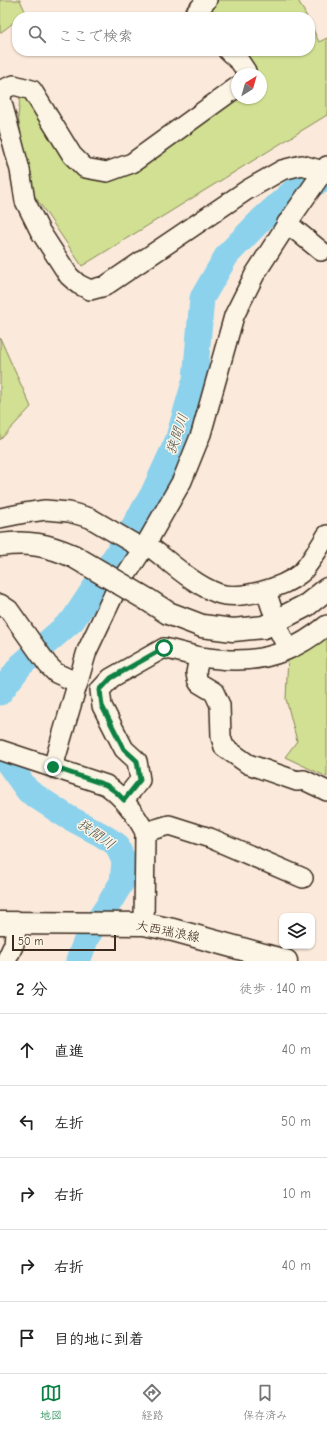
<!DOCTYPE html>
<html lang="ja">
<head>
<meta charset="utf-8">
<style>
	:root { --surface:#fff; --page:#f2f2f2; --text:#222; --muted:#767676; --line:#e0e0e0; --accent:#0b8043 }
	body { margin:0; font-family:"Comic Neue","Klee One",sans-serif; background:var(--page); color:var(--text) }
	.controls { position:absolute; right:12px; bottom:12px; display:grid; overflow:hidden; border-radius:8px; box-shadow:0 1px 3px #0004 }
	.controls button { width:36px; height:36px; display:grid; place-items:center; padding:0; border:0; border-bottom:1px solid var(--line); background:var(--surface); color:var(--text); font:20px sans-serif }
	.compass { position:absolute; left:231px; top:68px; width:36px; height:36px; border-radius:50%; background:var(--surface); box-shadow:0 1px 3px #0004; rotate:37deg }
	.scale { position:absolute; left:12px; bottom:10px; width:104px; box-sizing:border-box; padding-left:4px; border:2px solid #3b2a1e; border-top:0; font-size:11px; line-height:14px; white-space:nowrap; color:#3b2a1e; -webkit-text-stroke:3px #fcf5e5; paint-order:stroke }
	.stop { position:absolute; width:12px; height:12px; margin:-9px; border:3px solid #0b8043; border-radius:50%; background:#fff }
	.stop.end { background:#0b8043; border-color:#fff; box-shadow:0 1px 4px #0008 }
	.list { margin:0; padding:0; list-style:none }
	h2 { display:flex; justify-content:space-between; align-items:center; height:52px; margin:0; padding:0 16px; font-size:17px }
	h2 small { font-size:13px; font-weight:400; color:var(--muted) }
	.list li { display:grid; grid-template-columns:26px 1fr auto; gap:12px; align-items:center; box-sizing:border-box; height:72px; padding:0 16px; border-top:1px solid var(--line) }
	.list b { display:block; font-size:15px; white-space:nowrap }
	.list em { font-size:13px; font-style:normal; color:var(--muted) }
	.icon { flex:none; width:22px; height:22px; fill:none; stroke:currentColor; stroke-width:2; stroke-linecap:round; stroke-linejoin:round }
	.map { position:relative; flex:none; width:327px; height:961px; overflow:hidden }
	.search { position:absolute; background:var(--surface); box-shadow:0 1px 3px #0004; left:12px; right:12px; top:12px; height:44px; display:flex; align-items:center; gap:10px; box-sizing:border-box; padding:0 14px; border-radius:16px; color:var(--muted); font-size:15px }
	.sheet { height:412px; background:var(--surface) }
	nav { display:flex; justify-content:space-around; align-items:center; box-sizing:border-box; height:56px; border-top:1px solid var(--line); background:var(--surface); font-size:11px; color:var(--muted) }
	nav a { display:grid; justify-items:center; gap:2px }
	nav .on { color:var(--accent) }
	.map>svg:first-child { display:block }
</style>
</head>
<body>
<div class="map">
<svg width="327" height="961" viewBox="0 0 327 961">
	<rect width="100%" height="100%" fill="#fbeadb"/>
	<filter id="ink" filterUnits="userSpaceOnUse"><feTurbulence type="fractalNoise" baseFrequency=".025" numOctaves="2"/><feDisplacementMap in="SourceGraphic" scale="8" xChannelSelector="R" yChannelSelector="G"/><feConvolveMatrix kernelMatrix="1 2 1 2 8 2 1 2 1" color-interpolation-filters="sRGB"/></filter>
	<g filter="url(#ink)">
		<g fill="#d1e093" stroke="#868558">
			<path d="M0,0h20l6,13 -5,4h-4v3l-17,13z"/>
			<path d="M201,0h97l9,17h-98l-12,-13z"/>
			<path d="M310,23l9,19 8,-4v77l-245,151 -52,-77 -12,-73 3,-26 39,65 43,16 134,-91v18h24v-24h-15l10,-7 -16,-16h70z"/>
			<path d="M0,338l31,69 -31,33z"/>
			<path d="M327,629v148l-42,-20 12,-16 -11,-42 2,-43z"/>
		</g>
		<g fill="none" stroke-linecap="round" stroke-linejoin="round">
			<g stroke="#8cd2ed" stroke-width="25">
				<path d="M0,693l21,-28 52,-45 45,-68 34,-57 25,-54 18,-62 7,-81 25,-43 36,-37 29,-26 35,-13"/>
				<path d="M0,752l28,39 38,25 34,18 16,10 8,17 -2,21 -15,25 -20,30 -9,24"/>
			</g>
			<g stroke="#3b2a1e" stroke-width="22">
				<g id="minor">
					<path d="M192,17l15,-17"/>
					<path d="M228,51l12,11 6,9v3"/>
					<path d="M237,87l-105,76 -25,9 -22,-4 -13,-13 -40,-65 -18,-5 -11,4 -2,10 19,71 5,31 15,30 29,45 9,8 12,6 15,-4 142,-96 35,-20 20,-5 21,6"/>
					<path d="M287,223l34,28"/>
					<path d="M0,518l25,-5 20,-3 24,2 21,6 53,31"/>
					<path d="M146,544c22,16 45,39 71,49 22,8 66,-5 84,-20 8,-8 20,-28 26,-38"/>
					<path d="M266,591l6,18"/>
					<path d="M0,604l9,6 39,55 8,8 22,10"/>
					<path d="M279,631l9,18"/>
					<path d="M199,657c11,1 23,3 34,3 37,1 66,-12 94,-35"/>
					<path d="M0,750l106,35c17,12 29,28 39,47l-1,92"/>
					<path d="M53,767l34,-116 28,-59 31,-48 36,-63 19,-47 33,-118 21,-42 38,-59 34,-49"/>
					<path d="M124,800l16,-20 -3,-19 -13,-12 -22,-43 -2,-16 11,-12 53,-30 35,9 -3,16 1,6 2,4 15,9 6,13 1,32 3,10 24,17 49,17 7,-1 23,11"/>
					<path d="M145,832l24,-7 41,13 93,40"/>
					<path d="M6,961l8,-17 2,-20"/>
				</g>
			</g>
			<g stroke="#3b2a1e" stroke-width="25">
				<path id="major" d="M0,923l144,1 29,6 113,31"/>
			</g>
			<g stroke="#3b2a1e" stroke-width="25">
				<g id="highway">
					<path d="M0,545c28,-4 48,0 73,11"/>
					<path d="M148,600l20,13 34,13 31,4 31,-3 43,-22 20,-16"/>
				</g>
			</g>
			<use href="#minor" stroke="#fcf5e5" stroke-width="19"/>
			<use href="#major" stroke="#fcf5e5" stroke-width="22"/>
			<use href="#highway" stroke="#fcf5e5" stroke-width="22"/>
			<g stroke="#3b2a1e" stroke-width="25" stroke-linecap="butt">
				<path id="highway-bridge" d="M73,556l75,44"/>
			</g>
			<use href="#highway-bridge" stroke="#fcf5e5" stroke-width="22"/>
		</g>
	</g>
	<g fill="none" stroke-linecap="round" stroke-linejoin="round" filter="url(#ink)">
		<path stroke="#0b8043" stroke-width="5" d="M53,767l53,18 10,7 8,8 16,-20 -3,-19 -13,-12 -22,-43 -2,-16 11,-12 53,-30"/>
	</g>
	<g text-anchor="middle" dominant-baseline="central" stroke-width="3" stroke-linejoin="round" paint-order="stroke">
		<g font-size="13" fill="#3b2a1e" stroke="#fcf5e5">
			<text transform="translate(168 931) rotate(11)">大西瑞浪線</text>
		</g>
		<g font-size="14" font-style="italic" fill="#4f5452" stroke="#fcf5e5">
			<text transform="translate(177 434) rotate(-71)">狭間川</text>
			<text transform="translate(96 834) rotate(35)">狭間川</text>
		</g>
	</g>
</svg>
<div class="controls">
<button><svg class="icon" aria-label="layers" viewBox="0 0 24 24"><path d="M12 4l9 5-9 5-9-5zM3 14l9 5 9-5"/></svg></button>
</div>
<svg class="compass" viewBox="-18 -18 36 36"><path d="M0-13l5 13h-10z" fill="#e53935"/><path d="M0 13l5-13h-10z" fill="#767676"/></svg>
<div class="scale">50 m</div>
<div class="stop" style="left:164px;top:648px"></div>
<div class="stop end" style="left:53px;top:767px"></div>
<div class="search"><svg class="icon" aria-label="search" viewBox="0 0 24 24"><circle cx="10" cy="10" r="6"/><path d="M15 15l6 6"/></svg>ここで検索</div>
</div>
<section class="sheet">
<h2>2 分<small>徒歩 · 140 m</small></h2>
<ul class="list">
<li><svg class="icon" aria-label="ahead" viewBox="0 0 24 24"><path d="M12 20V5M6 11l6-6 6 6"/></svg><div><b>直進</b></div><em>40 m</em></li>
<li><svg class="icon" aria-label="left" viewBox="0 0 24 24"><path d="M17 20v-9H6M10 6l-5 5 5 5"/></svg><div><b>左折</b></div><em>50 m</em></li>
<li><svg class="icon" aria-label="right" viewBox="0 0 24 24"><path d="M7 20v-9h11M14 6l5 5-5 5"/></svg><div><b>右折</b></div><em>10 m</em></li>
<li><svg class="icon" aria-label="right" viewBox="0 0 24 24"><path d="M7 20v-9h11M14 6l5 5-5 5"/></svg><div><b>右折</b></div><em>40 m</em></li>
<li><svg class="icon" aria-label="arrive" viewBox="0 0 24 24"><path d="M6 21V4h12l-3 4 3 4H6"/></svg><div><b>目的地に到着</b></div></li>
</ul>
</section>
<nav>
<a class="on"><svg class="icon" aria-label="map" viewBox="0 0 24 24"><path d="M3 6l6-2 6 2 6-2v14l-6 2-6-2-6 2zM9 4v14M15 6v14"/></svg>地図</a>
<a><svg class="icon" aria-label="directions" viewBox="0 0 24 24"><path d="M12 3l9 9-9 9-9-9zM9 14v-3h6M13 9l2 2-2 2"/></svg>経路</a>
<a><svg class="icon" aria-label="saved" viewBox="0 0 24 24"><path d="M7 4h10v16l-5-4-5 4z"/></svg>保存済み</a>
</nav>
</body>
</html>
